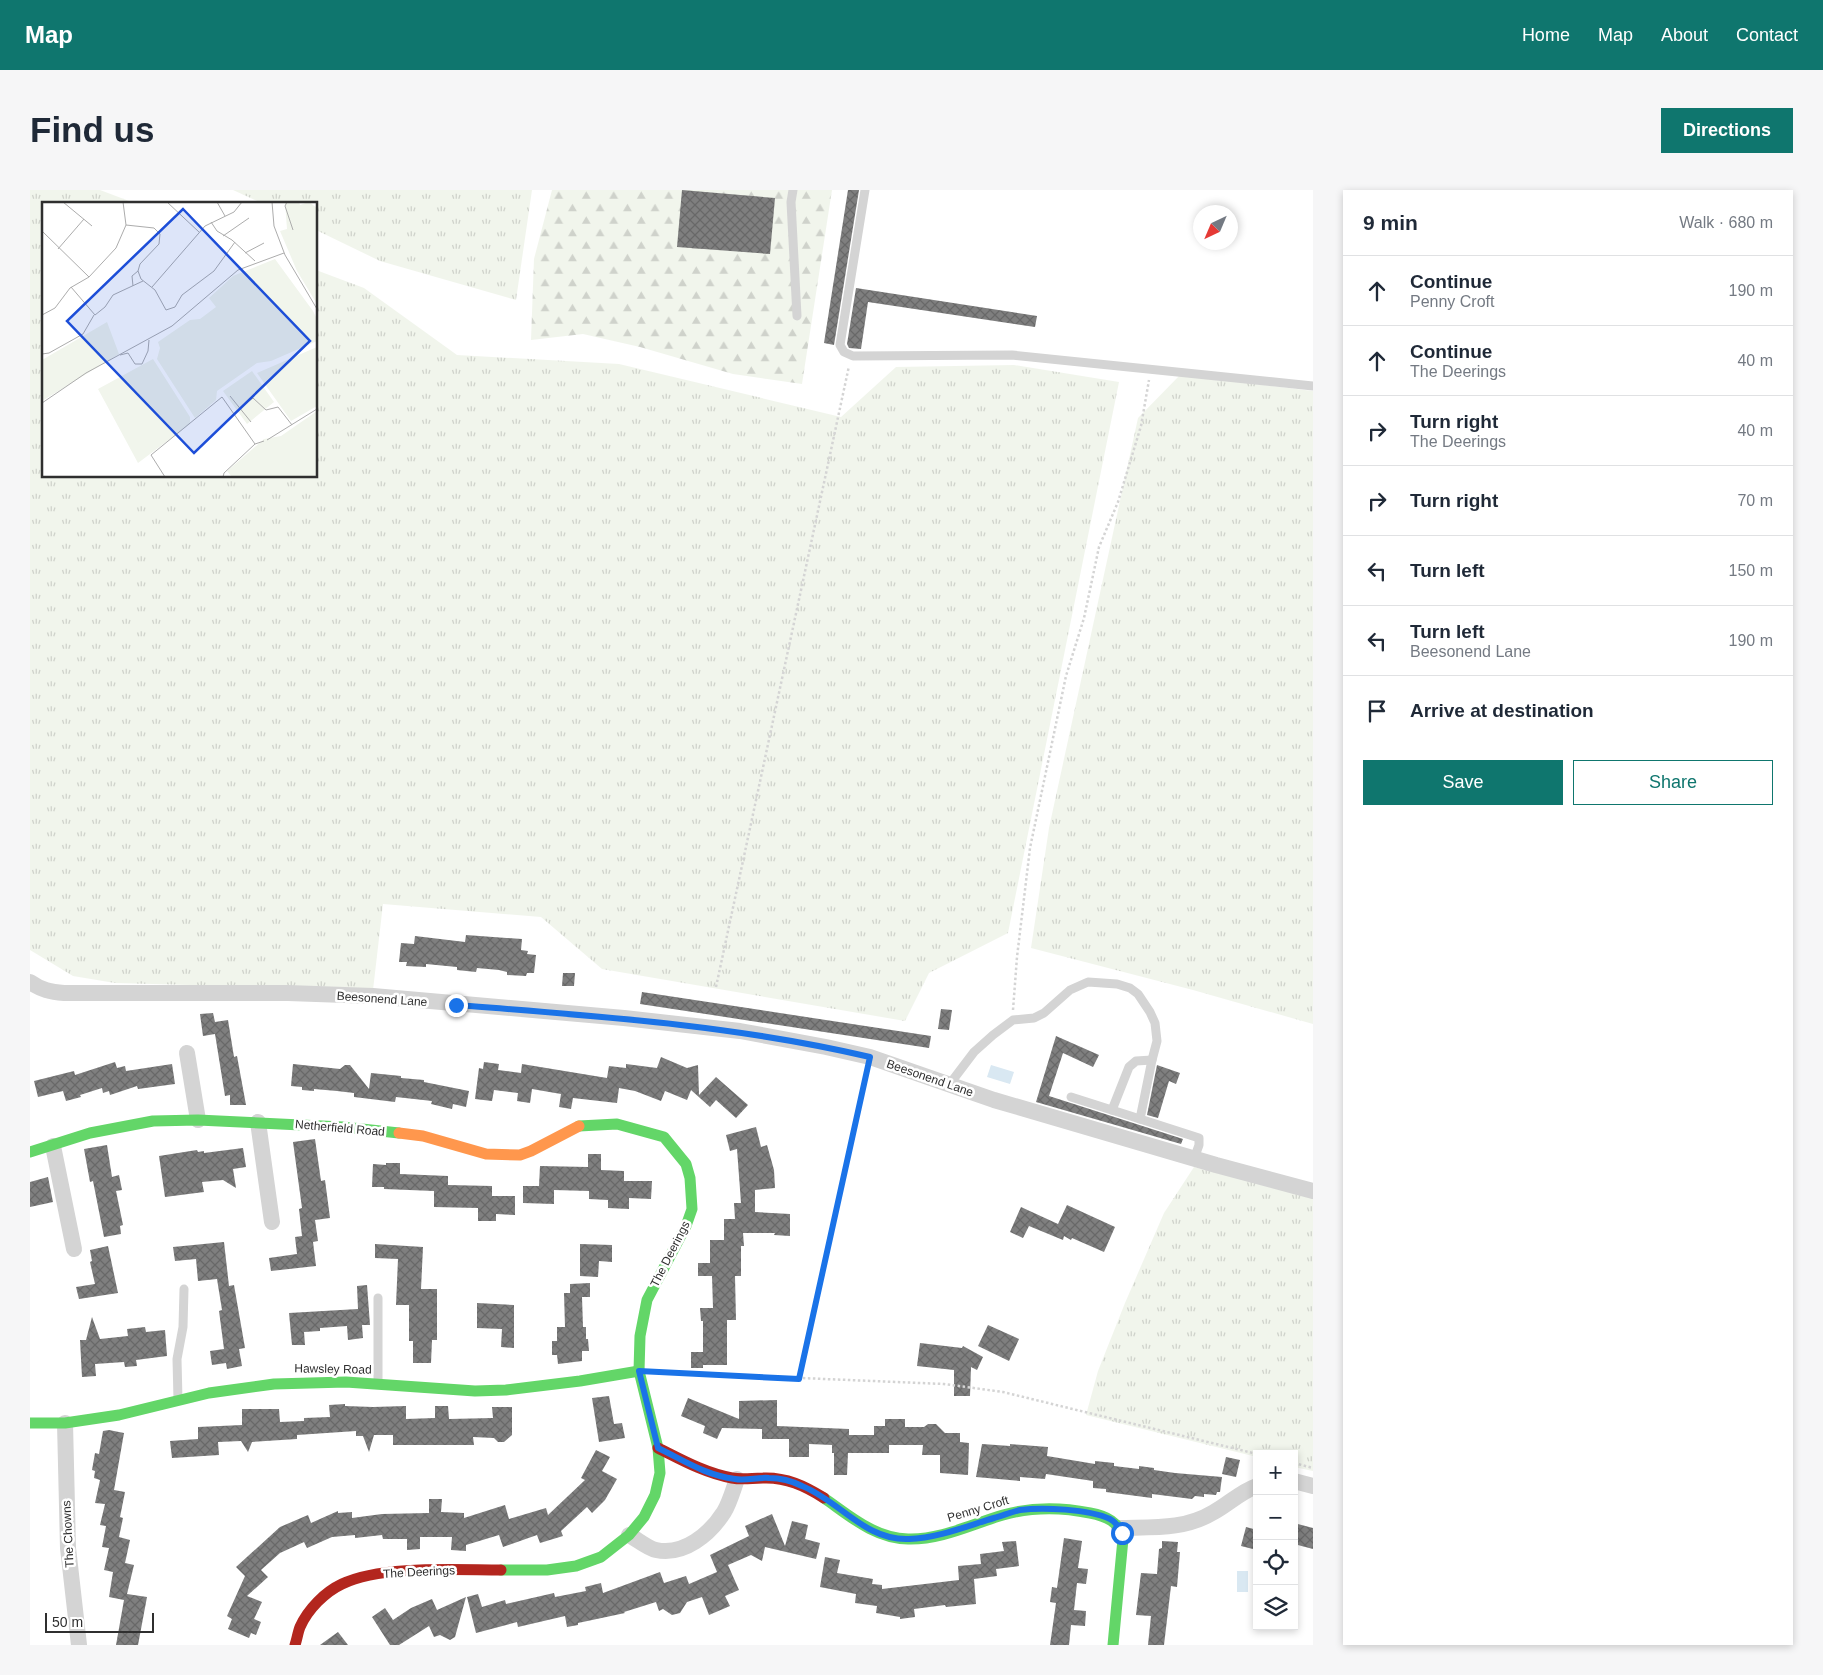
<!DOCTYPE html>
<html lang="en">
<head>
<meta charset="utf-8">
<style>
	:root { --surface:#fff; --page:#f6f6f7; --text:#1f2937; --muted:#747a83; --line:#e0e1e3; --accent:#0f766e }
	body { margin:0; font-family:Arial,sans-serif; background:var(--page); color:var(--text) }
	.controls { position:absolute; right:15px; bottom:15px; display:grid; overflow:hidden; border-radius:0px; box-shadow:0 2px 8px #0003 }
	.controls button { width:45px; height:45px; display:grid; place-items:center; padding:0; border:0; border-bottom:1px solid var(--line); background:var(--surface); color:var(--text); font:25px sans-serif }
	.compass { position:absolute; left:1163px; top:15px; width:45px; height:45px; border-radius:50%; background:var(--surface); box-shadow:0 2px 8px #0003; rotate:224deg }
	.scale { position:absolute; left:15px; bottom:12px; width:109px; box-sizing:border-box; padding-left:5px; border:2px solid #2f2f2f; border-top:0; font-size:14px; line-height:18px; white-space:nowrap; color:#2f2f2f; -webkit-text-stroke:4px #fff; paint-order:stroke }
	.stop { position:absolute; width:15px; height:15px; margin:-11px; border:4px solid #1a73e8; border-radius:50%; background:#fff }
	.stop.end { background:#1a73e8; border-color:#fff; box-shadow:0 1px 5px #0008 }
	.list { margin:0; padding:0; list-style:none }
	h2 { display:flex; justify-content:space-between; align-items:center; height:65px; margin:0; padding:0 20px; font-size:21px }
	h2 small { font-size:16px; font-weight:400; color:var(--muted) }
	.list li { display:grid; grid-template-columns:32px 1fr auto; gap:15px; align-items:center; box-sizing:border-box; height:70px; padding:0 20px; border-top:1px solid var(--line) }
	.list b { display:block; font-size:19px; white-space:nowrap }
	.list p { margin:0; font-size:16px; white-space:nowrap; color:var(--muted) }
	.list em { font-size:16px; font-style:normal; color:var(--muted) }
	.actions { display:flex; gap:10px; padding:15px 20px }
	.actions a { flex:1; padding:11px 0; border:1px solid var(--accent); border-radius:0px; text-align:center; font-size:18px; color:var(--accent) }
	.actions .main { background:var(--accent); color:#fff }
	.icon { flex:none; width:28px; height:28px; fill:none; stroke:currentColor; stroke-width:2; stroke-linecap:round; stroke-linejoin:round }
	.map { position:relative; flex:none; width:1283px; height:1455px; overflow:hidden; border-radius:0px }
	header { display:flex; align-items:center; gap:30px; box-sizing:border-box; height:70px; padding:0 25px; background:var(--accent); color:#fff }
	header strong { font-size:24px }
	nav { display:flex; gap:28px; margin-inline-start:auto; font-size:18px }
	.intro { display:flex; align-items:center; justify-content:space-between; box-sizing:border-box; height:120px; padding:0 30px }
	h1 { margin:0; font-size:35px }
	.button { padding:12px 22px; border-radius:0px; background:var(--accent); color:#fff; font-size:18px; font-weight:700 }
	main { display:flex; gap:30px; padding:0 30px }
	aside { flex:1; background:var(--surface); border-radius:0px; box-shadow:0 2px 8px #0003 }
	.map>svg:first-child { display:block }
</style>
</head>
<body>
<header>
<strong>Map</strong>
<nav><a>Home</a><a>Map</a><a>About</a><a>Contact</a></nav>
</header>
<div class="intro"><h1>Find us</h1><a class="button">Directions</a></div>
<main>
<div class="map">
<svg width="1283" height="1455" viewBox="0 0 1283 1455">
	<defs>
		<pattern id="grass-tufts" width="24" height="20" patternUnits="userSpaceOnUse" patternTransform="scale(1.25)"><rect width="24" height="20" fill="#f1f5ec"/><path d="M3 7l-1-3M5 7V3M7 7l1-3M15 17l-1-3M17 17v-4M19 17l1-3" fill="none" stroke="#cfd2cb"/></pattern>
		<pattern id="forest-firs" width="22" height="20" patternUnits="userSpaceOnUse" patternTransform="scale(1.25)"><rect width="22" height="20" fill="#f1f5ec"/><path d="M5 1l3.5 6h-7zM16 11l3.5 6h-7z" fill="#cfd2cb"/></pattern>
		<pattern id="building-cross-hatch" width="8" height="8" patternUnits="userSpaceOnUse" patternTransform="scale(1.25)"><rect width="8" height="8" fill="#7f7f7f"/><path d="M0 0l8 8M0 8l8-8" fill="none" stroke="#686868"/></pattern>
	</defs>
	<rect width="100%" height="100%" fill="#fff"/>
	<g fill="url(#grass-tufts)">
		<path d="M0,0h70l37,14h-93v272h272v-206l48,18 93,67 162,9 222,53 55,-50 118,-2 105,17 -111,551 -79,40 -24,48 -303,-52 -61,-52 -158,-13 -10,86 -258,-7 -42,-7 -43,-26z"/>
		<path d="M203,0h299l-16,110 -136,-39 -64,-31v-26h-52z"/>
		<path d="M1150,185l133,16v633l-120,-34 -162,-42 18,-120 89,-410z"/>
		<path d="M1164,977l119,31v273l-19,-4v-13h-37v3l-171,-42 12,-44 27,-68 39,-90z"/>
	</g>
	<path fill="url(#forest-firs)" d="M522,0h280l-30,194 -69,-10 -93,-27 -57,-13 -52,6 3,-81z"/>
	<g fill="#d9e8f2">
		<path d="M961,875l23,7 -4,12 -23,-7z"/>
		<rect x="1207" y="1381" width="11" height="21"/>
	</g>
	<g fill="url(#building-cross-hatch)">
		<path d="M652,0l93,8 -5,56 -93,-7z"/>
		<path d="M818,0h11l-25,155 -10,-2z"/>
		<path d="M826,98l181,28 -2,11 -167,-25 -7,47 -12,-1 -2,-4z"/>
		<path d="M436,745l56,4 -1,11 7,1 -1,3 9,1 -2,18h-7l-1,3 -19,-1v-3l-8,-2 -22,-2 -1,4 -19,-2v-3l-31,-3v3l-20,-1 1,-4h-8l2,-19 13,1 1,-8 50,6z"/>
		<path d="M533,783h12l-1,13h-12z"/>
		<path d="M612,802l289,44 -2,12 -289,-44z"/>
		<path d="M911,819l11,1 -3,20 -11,-1z"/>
		<path d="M183,823l2,9 13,-2 6,37 3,-1 9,49h-16v-10l-5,1 -10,-62 -12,2 -3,-22z"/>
		<path d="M1026,846l43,19 -6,12 -30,-14 -14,43 134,43 -2,5 -145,-42z"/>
		<path d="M631,867l26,11 11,-3 1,30 17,-18 32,28 -12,13 -20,-18 -6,7 -19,-17 -4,10 -22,-9 -4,10 -26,-10 -16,-3 -2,15 -44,-5 -2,11 -12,-2 2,-13 -29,-5 -2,14 -13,-2 1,-8 -24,-3 -2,11 -17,-2 4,-31 4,1 1,-7 15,2 -1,6 23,3 1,-9 85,14 2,-12 17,2v-4l31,4z"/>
		<path d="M85,872l2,6 8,-2 1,5 46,-7 3,20 -37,5 -1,-3 -27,9 -1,-4 -6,2 -1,-5 -22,7 1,2 -15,4 -3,-10 -25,6 -4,-16 40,-10 1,4z"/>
		<path d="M263,874l47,5 5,-4h5l19,24 2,-16 30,3v2l23,2v2l45,9 -3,16 -13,-3 -1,5 -21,-5 1,-3 -36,-4 -1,5 -41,-5v-4l-17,-2 -23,-2v2l-12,-1v-3l-11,-1z"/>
		<path d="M1127,875l23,8 -4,11 -7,-3 -11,37 -11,-3z"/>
		<path d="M726,937l5,20 6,-2 7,25 1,18 -20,2v22l35,2v22l-16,-1 1,-2h-32l1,13h-3v30h-6l1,44h-9v45h-24v3h-12v-16h12v-31h-2l-1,-13h13l-1,-32h-14v-13h12v-23h14v-21h11l-1,-16h7l-4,-54 -7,2 -4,-16z"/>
		<path d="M285,949l6,42 4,-1 5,38 -15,2 3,21 -5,1 3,24 -45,5 -2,-13 28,-4 -2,-17 7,-1 -3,-27 3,-1 -9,-66z"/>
		<path d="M77,955l5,32 7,-2 3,15 -6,1 7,34 -3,1 1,8 -17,3 -11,-56 -3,1 -6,-33z"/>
		<path d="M213,958l3,19 -13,2 3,19 -13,-8 -21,2 2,10 -39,5 -6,-41 38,-6 1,2 6,-1v2z"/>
		<path d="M558,964h13v16l23,1v10h28l-1,18 -22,-1v11l-21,-1v-8l-19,-1v-8l-35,-1v14l-31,-1v-17h16l1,-20 48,1z"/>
		<path d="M356,973h14v11l48,2v9l44,1v10h23v19l-19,-1v7h-18v-13l-44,-1v-16l-50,-2v-2h-12l1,-23 13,1z"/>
		<path d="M18,987l5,25 -23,5v-25z"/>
		<path d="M1037,1015l48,22 -11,25 -32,-14 -1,2 -7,-4 -1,4 -34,-14 -6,12 -13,-6 11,-25 37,17z"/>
		<path d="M194,1052l5,44 5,-1 11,63 -6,1 3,17 -15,3 -1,-6 -14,2 -2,-14 14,-2 -5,-38 3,-1 -5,-31 -19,2 -2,-22 -21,2 -2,-14z"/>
		<path d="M345,1054l48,3 -2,42h16v51h-5l-1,23h-18v-22h-4v-36h-13l2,-46 -23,-1z"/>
		<path d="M550,1054l32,1v17l-13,-1 -1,16 -18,-1z"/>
		<path d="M78,1056l10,47 -39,6 -3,-12 19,-3 -5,-22 2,-1 -2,-11z"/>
		<path d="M560,1093v14h-8l1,30h3v12h2l1,12h-7v10l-24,3 -1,-9h-5v-14h5v-14h8l-1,-34h6v-9z"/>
		<path d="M337,1095l3,40h-8l1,13 -15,2 -1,-14 -27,2v3l-16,1 1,13h-13l-3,-32 69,-4 -1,-23z"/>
		<path d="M447,1113l37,2v43l-13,-1 1,-18 -25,-1z"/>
		<path d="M62,1127l8,22 28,-3 -1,-7 18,-2 1,5 19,-2 2,26 -31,4 1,6 -12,1 -1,-5 -29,2 1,12 -14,1 -2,-37h6z"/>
		<path d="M958,1135l31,14 -10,22 -31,-15z"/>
		<path d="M890,1153l42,5 1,-2 20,11 -6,13 -6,-3 -1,29h-16v-26l-37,-4z"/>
		<path d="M579,1206l5,28 8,-1 3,15 -26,4 -7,-44z"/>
		<path d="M658,1208l51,21v-18l38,-1v26l72,3v6h25v-9h11v-7h20v8h19l4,-3h8l9,9h15v9l9,1 -1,32 -28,-2v-18h-18l1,-10h-34v8h-41l-1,22h-13v-22h-2v-8l-23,-1v13h-20v-18h-27v-10l-40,-1 -5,11 -14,-6 2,-7 -24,-10z"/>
		<path d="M315,1214v2l28,1 33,-1v13l29,-1v-12h13l1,13 44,-1 -1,-11h20v28l-8,7h-6l-4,-4 -21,-1 1,8h-81v-10h-19l-5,17 -6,-16h-7v-5l-59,4v4l-45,3 -4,10 -7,-11 -23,1 1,13 -47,3 -2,-17 28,-2v-12l44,-2v-16h37l1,13 24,-1v-3l26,-1 -1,-12z"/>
		<path d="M79,1240l15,3 -10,57 11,2 -5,25 3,1 -4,19 11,3 -5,23 9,2 -7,29 20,3 -9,48h-22l8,-45 -15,-3 4,-25 -9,-2 5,-22 -7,-1 4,-21 -6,-1 5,-21 -10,-1 5,-23 -6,-2 1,-7 -3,-1 3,-17 4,1 4,-23z"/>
		<path d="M952,1254l28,2v-2l38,3 -1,9 48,8v-3l19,2v3l25,3v-3l15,2v2l21,3 47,4 -2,15h-3l-1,3 -12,-1v3l-9,-1 -3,3 -40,-5v4l-46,-6v-3l-13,-1v-7l-47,-7 -1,5 -25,-2v4l-44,-4z"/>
		<path d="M566,1260l14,7 -8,14 15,8 -12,21 -13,13 -5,-6 -26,24 2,5 -23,7 -3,-8 -34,12 -4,-12 -33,10v6l-15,-1 1,-13h-32v12l-13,1v-11h-24l-1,-4 -27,3v-3l-23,2 -25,11 -3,-6 -24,11 -19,17 7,7 -21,19 15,6 -8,17 7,3 -5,13 -5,-2 -2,5 -21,-9 4,-10 -5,-3 18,-40 -9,-9 44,-40 28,-12 3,8 27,-12v2l14,-1v6l30,-4 47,-1v-14h13l-1,13 23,1v5l41,-13 4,14 37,-11 2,7 37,-35 -4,-2z"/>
		<path d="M1196,1267l14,3 -4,17 -14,-3z"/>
		<path d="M742,1324l13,32 7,-25 16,4 -3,14 15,4 -4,16 -51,-12 -3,14 -11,-6 -23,10 11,25 -14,6 5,10 -21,9 -7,-18 -15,5 -7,11 -8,2 -9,-6 -4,2 -3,-9 -32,10 1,1 -47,10v2l-11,2 -2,-11 -47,11 -1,-5 -41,11 -9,-36 11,-3 4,13 23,-7 1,4 48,-11 1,4 31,-6 -1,-4 16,-4 2,10 57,-21 4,11 22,-7 3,8 28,-12 -7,-17 39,-19 -4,-10z"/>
		<path d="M1264,1333l19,5v21l-19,-5z"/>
		<path d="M1216,1337l11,3v20l-16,-4z"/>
		<path d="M1034,1348l18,3 -4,27 10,1 -2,15 -9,-1 -3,27 12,1 -1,15 -14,-1 -2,20h-19l6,-42 -6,-1 2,-15 5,1z"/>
		<path d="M986,1351l3,25 -23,3 1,7 -23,3 2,25 -30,3 -1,-2 -31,4 1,8 -15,2v-2l-24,-4 1,-7 -22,-3 1,-9 -36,-7 5,-30 15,3 -3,13 36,6 -1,5 10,1v4l77,-9 -1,-14 23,-2 -1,-10 24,-3 -2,-9z"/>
		<path d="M1132,1351l16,1 -1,10h3l-3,35 -6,-1 -7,59h-16l3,-29 -15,-1 5,-42 16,1 2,-25 3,-1z"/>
		<path d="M436,1407l-11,40 -5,3 -10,-5 -6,2 -5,-11 -30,19h-9l-18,-28 13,-9 8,12 18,-12 21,-9 5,11z"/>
		<path d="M308,1442l10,13h-28z"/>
	</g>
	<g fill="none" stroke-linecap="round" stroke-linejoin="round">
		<g stroke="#d4d4d4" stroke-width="2.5" stroke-dasharray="2.5 2.5" stroke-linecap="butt">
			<path d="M686,797l133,-621"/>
			<path d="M983,820l4,-53 13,-109 36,-172 18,-58 15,-71 19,-45 23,-76 8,-46"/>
			<path d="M628,1182l286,12 59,8 254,62"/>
			<path d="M769,1188l68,-307"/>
			<path d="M1264,1273l19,5"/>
		</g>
		<g stroke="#d4d4d4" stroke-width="9">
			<path d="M763,0l-2,12 6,114"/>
			<path d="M835,0l-25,155 4,7 9,4 159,-1 301,31"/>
			<path d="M919,895l25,-33 19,-17 20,-15 21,-2 10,-5 26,-23 18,-8 29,2 13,4 8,6 12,18 5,11 2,18 -5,19 -12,59 59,19v7l-5,14"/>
			<path d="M1041,907l69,22"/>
			<path d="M1082,920l17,-43 7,-6 16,-1"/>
			<path d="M348,1108v86"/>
			<path d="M148,1210l-1,-41 6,-32 1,-38"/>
		</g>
		<g stroke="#d4d4d4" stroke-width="16">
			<path d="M0,792c11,8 21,10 34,11h224l85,3 251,22 116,13 86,16 44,10 124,43 222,65 97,26"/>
			<path d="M157,863l11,67"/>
			<path d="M228,932l14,100"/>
			<path d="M23,956l21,103"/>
			<path d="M35,1233l3,125 11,97"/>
			<path d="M1264,1291l19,5"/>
			<path d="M1089,1338c34,-1 65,2 95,-16 15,-8 26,-20 43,-26"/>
			<path d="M599,1345c8,4 18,13 27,15 28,6 54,-16 68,-38 6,-10 9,-22 13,-33"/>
		</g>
		<g stroke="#63d668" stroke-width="11">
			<path d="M0,962l60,-19 63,-12 45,-1 145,7 56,6"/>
			<path d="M0,1233h35l54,-8 90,-22 65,-9 72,-2 129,9 31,-1 74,-9 59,-10"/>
			<path d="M794,1308c26,18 50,40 84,41 33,1 64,-15 95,-24 28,-8 58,-8 87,-2 16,3 30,9 33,26l-10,106"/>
			<path d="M471,1380h46l29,-4 25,-9 28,-22 15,-18 11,-22 5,-22 -2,-25 -19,-77 1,-35 7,-36 39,-74 6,-17 -2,-31 -4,-14 -22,-27 -47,-13 -38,2"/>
		</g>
		<path stroke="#ff974d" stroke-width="11" d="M369,943l24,3 63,18 34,1 11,-4 48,-25"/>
		<g stroke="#b3261e" stroke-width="11">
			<path d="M628,1258c24,12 47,25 74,30 11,2 20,0 31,0 23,-1 42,8 61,20"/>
			<path d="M265,1455c2,-6 3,-13 5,-18 8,-18 25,-35 42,-43 40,-19 115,-14 159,-14"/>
		</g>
	</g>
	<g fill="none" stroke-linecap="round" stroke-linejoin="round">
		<path stroke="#1a73e8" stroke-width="6" d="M426,815c139,11 278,20 414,52l-71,322 -160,-8 19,77c27,13 47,27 77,31 11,2 23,-2 34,-1 12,0 23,3 33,8 38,15 63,55 107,53 29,-1 58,-13 85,-21 8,-2 17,-6 26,-8 22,-3 69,-1 90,9 6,3 9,8 12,14"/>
	</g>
	<g text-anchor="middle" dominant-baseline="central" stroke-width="5" stroke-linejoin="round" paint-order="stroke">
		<g font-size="12" fill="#2f2f2f" stroke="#fff">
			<text transform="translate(352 809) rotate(4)">Beesonend Lane</text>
			<text transform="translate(900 888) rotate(19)">Beesonend Lane</text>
			<text transform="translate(310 938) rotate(5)">Netherfield Road</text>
			<text transform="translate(640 1064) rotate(-63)">The Deerings</text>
			<text transform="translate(303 1179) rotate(1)">Hawsley Road</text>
			<text transform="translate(948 1319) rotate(-17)">Penny Croft</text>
			<text transform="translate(38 1344) rotate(-93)">The Chowns</text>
			<text transform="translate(389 1382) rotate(-3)">The Deerings</text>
		</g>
	</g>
	<g transform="translate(12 12)">
		<rect width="275" height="275" fill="#fff"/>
		<path d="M243,0h14l1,3 9,-3 8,6v96l-20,-33 -17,-40 7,-2zM233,57l38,52 4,8v22l-46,20 -14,2 -40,28 -1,9 -21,18 -38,-59 3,-11 -2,-6 32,-22 10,-1 16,-12 -7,-9 24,-22zM65,120l12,32 -77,47v-41zM275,145v59l-26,15 -34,-48zM111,157l37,58v7l-52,39 -40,-74zM275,209v66h-85l-5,-6 37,-32 17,-3z" fill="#f1f5ec"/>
		<path d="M210,169l22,31 -27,22 -24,-33z" fill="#f1f5ec"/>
		<path fill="none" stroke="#acacac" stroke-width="1" d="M21,0l29,24M125,0l32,30M175,0l8,14M230,0l2,24 11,29 32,54M245,0l-2,4 8,24M169,20l6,9 15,9 23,21M84,23l28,3 6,6 -1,10 -19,20 -2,7 3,8 14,11 11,20 9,-3 7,-12 32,-24 21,-29M0,29l47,46M181,34l26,-18M16,47l26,-30M203,51l19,-10M91,84l-1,-10 6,-5M29,85l24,28 10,-8 8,-12 30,-14M110,85l53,-61 29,-14 8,-10M0,113l13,-7 15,-20 19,-11 27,-29 10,-23 -3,-23M0,152l7,-1 34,-19 11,-19M78,153l8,-2 7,11h7l6,-13 1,-11M188,194l21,26M0,201l44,-30 86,-47 66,-56 46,-17M199,205l12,-9 13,12 12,-3 14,18M225,238l50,-31M123,275l-14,-22 71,-58 33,47M181,275l1,-4 31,-29 9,-3"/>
		<path fill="#1d4ed8" fill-opacity="0.15" stroke="#1d4ed8" stroke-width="2.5" d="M141,7l127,132 -116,112 -127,-132z"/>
		<rect width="275" height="275" fill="none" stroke="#2f2f2f" stroke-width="2.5"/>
	</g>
</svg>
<div class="controls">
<button>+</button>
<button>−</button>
<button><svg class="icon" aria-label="locate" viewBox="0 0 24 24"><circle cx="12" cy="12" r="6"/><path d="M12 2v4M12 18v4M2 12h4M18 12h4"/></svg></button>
<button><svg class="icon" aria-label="layers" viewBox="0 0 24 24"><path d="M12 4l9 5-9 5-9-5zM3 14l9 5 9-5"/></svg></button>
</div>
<svg class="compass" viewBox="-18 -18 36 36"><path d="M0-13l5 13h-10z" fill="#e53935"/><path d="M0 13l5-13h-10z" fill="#747a83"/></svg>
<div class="scale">50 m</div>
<div class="stop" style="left:1092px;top:1343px"></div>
<div class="stop end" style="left:426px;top:815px"></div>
</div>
<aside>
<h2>9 min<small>Walk · 680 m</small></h2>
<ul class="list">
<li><svg class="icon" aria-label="ahead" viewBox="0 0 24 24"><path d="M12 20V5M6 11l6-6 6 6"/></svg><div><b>Continue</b><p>Penny Croft</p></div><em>190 m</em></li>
<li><svg class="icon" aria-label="ahead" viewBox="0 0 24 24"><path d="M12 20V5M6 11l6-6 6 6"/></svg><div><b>Continue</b><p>The Deerings</p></div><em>40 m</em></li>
<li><svg class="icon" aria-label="right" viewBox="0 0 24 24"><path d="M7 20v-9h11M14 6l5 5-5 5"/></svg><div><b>Turn right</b><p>The Deerings</p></div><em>40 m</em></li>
<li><svg class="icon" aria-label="right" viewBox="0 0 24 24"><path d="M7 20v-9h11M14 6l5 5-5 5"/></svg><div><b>Turn right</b></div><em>70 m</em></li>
<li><svg class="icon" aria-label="left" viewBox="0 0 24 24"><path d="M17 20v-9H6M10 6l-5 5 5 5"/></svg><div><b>Turn left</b></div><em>150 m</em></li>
<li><svg class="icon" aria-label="left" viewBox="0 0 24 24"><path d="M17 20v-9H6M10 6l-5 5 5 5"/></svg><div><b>Turn left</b><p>Beesonend Lane</p></div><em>190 m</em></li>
<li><svg class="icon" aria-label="arrive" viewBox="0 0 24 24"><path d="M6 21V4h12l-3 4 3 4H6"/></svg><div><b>Arrive at destination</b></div></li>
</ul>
<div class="actions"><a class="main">Save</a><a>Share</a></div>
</aside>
</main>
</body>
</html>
